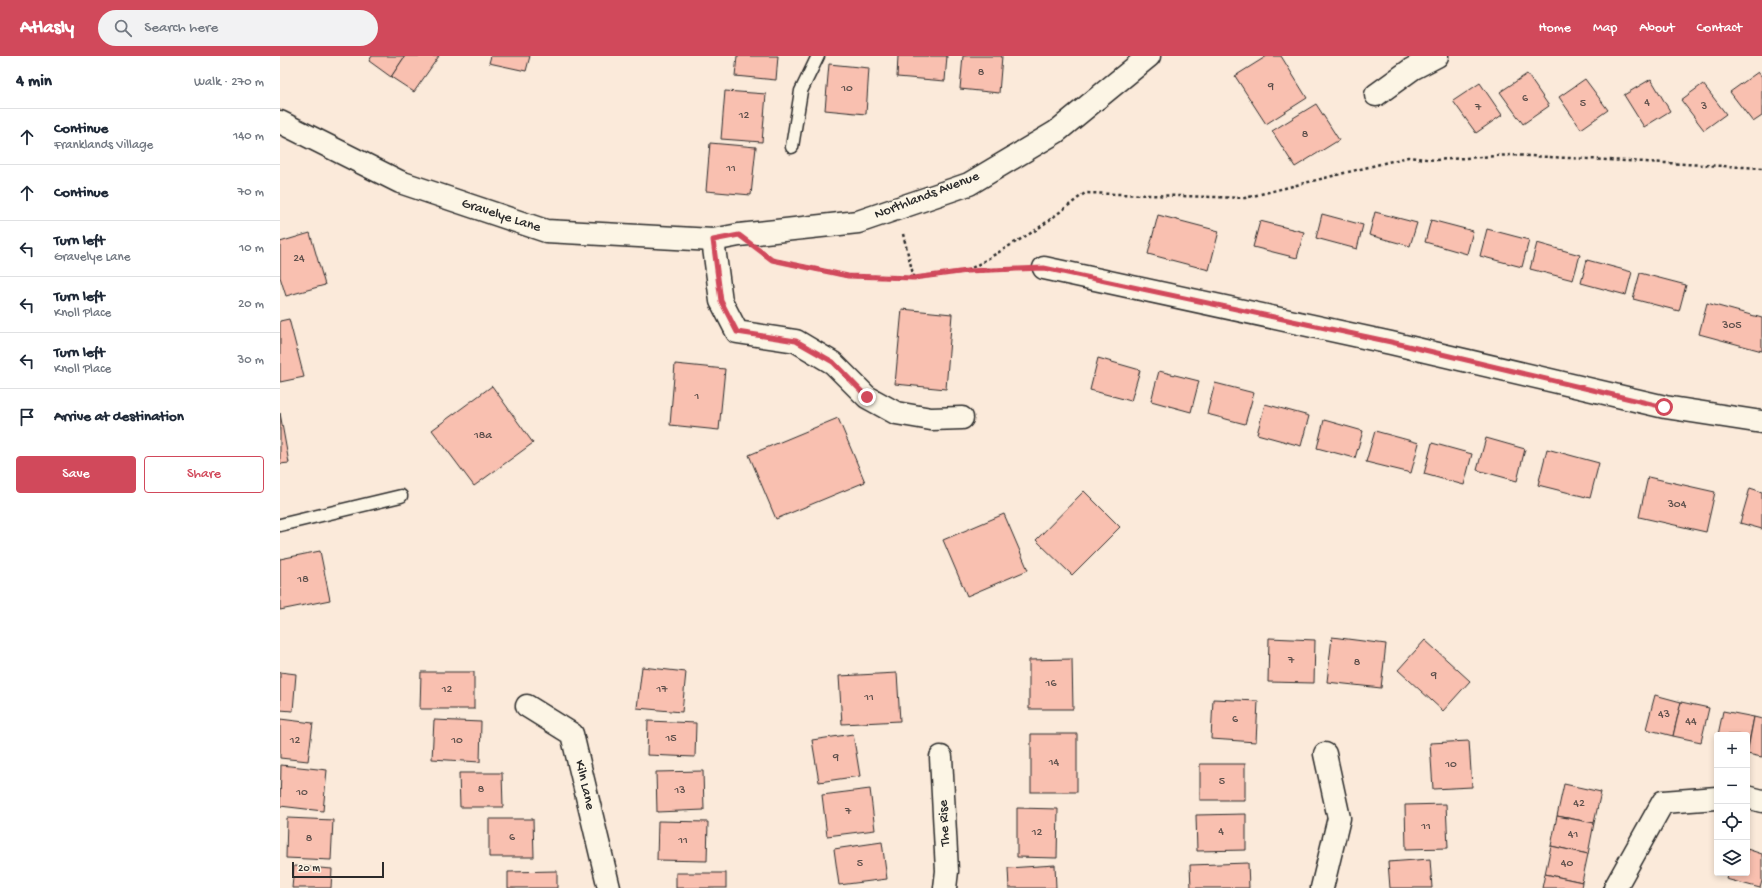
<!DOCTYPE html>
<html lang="en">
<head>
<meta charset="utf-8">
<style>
	:root { --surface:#fff; --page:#f2f2f3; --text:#1f2937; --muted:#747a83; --line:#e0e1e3; --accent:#d1495b }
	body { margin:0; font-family:"Gochi Hand",sans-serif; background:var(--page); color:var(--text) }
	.controls { position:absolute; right:12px; bottom:12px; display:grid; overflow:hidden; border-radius:4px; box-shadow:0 2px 6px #0003 }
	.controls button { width:36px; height:36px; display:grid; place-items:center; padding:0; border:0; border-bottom:1px solid var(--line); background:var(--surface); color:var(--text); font:20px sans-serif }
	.scale { position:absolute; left:12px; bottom:10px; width:92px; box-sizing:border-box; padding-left:4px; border:2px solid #2b2b2b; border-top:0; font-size:11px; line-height:14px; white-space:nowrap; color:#2b2b2b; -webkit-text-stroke:3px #fcf5e5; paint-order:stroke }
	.stop { position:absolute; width:12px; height:12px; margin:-9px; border:3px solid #d1495b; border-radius:50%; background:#fff }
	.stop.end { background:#d1495b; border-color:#fff; box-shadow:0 1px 4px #0008 }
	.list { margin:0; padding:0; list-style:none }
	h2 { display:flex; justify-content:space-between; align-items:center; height:52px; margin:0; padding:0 16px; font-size:17px }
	h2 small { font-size:13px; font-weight:400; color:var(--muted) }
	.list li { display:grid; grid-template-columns:26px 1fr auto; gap:12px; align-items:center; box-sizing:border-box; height:56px; padding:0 16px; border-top:1px solid var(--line) }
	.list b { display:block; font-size:15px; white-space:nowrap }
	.list p { margin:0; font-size:13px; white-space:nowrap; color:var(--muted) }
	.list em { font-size:13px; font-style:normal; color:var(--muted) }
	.actions { display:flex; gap:8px; padding:12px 16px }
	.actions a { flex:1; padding:9px 0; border:1px solid var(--accent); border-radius:4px; text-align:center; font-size:14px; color:var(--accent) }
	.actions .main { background:var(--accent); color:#fff }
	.icon { flex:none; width:22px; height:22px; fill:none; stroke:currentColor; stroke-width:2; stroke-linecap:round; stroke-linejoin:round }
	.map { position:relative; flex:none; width:1482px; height:832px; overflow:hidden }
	header { display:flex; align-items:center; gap:24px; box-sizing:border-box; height:56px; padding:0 20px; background:var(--accent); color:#fff }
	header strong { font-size:19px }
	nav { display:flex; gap:22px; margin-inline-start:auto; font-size:14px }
	.search { width:280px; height:36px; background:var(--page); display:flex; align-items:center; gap:10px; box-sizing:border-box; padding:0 14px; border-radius:22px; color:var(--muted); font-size:15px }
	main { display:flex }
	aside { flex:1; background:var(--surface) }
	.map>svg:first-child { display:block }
</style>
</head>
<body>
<header>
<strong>Atlasly</strong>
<div class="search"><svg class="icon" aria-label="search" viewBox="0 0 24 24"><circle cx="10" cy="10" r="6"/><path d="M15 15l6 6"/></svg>Search here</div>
<nav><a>Home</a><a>Map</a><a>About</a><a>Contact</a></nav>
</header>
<main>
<aside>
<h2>4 min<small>Walk · 270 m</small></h2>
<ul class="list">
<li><svg class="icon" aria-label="ahead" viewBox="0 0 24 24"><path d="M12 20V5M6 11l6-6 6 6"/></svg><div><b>Continue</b><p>Franklands Village</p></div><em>140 m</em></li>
<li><svg class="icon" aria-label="ahead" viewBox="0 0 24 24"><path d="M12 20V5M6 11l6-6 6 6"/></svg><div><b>Continue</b></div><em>70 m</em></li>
<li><svg class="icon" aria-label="left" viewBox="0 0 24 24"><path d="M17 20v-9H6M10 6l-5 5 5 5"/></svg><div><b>Turn left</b><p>Gravelye Lane</p></div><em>10 m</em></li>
<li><svg class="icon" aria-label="left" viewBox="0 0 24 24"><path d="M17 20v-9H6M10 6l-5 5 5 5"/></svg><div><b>Turn left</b><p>Knoll Place</p></div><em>20 m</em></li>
<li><svg class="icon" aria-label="left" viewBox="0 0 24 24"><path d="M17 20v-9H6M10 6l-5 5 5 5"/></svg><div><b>Turn left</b><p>Knoll Place</p></div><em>30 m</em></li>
<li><svg class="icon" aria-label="arrive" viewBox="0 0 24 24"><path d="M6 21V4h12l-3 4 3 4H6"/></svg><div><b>Arrive at destination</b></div></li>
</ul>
<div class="actions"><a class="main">Save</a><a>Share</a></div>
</aside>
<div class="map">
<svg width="1482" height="832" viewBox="0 0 1482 832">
	<rect width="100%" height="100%" fill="#fbeada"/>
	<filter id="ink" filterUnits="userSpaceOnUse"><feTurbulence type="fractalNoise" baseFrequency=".025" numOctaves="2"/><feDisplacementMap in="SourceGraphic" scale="8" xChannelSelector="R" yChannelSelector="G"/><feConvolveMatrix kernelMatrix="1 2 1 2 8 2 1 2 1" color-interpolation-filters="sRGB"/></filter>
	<g filter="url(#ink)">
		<g fill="#f9c0b0" stroke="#2b2b2b">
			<path d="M92,0h33l-14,21 -22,-16z"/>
			<path d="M125,0h34l-25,36 -23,-15z"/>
			<path d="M211,0h39l-4,15 -37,-8z"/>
			<path d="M457,0h41l-2,24 -41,-4z"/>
			<path d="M618,0h49l-2,25 -48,-4z"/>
			<path d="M683,0h39l-3,37 -39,-4z"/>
			<path d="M987,0h14l26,42 -41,26 -31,-48z"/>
			<path d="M549,8l40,4 -3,46 -41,-4z"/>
			<path d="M1478,16l4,5v39l-9,6 -23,-30z"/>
			<path d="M1247,18l22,32 -26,18 -23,-32z"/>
			<path d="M1305,23l23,31 -27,19 -22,-32z"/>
			<path d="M1371,23l19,32 -26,16 -20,-32z"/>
			<path d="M1200,27l22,32 -26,18 -23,-32z"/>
			<path d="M1423,28l23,30 -22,16 -23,-30z"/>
			<path d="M445,35l41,3 -4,48 -41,-3z"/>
			<path d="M1036,48l23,36 -44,27 -23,-36z"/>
			<path d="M430,87l46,4 -5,48 -45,-4z"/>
			<path d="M1095,156l42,11 -7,23 -41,-11z"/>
			<path d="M1042,158l41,11 -6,24 -41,-11z"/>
			<path d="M878,159l61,16 -10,39 -61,-16z"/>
			<path d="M1151,164l42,11 -6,23 -42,-12z"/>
			<path d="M980,165l44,11 -7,26 -44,-11z"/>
			<path d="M1207,173l42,11 -7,27 -42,-11z"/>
			<path d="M30,177l15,52 -39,11 -6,-19v-35z"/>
			<path d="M1257,187l43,12 -7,25 -43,-11z"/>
			<path d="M1307,204l45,12 -6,23 -45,-12z"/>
			<path d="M1360,217l46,12 -7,26 -46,-12z"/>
			<path d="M1427,247l55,15v33l-63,-17z"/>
			<path d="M622,253l50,5 -6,75 -51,-5z"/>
			<path d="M9,263l15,58 -24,5v-61z"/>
			<path d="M818,302l42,12 -9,31 -41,-11z"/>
			<path d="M395,308l50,5 -6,61 -49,-5z"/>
			<path d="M879,315l40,10 -8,31 -40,-11z"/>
			<path d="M935,327l39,10 -9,31 -38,-10z"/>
			<path d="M212,330l41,57 -59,43 -42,-56z"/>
			<path d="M985,348l44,12 -8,30 -44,-12z"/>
			<path d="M0,357l9,50 -9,1z"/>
			<path d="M558,362l27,64 -89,37 -27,-64z"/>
			<path d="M1044,364l39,11 -8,27 -38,-10z"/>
			<path d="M1095,375l44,12 -8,30 -45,-11z"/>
			<path d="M1206,382l39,11 -8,32 -40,-11z"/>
			<path d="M1152,387l40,11 -8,31 -40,-11z"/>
			<path d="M1267,393l52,14 -9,35 -52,-13z"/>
			<path d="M1368,421l67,15 -9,40 -67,-15z"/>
			<path d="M1470,432l12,4v37l-22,-6z"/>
			<path d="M804,435l36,36 -48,48 -36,-35z"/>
			<path d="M724,458l24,56 -61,26 -24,-56z"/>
			<path d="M40,495l10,49 -50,10v-51z"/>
			<path d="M1052,581l54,7 -5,44 -54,-6z"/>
			<path d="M989,582l46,2 -1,43 -46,-1z"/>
			<path d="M1145,584l45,41 -27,30 -45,-41z"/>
			<path d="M792,603l1,50h-44v-49z"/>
			<path d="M362,611l44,5 -4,40 -45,-4z"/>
			<path d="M0,616l16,2 -3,37 -13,-1z"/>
			<path d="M141,616h53v37h-54z"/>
			<path d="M617,617l3,48 -58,3 -3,-48z"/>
			<path d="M1375,639l26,7 -8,34 -27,-7z"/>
			<path d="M933,643l45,2 -2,41 -45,-3z"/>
			<path d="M1401,646l28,6 -8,34 -28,-6z"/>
			<path d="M1443,655l31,6 -7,35v-17h-29z"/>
			<path d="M1474,661l8,2v38l-15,-3z"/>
			<path d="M0,663l33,4 -5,38 -28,-3z"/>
			<path d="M154,664l47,2 -1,40 -48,-3z"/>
			<path d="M368,665l48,2 -1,34 -48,-2z"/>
			<path d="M573,678l7,42 -41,6 -7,-42z"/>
			<rect x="751" y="678" width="46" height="58"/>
			<path d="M1189,685l3,46 -39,2 -3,-46z"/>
			<rect x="920" y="708" width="45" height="36"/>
			<path d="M1,709l46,5 -4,41 -43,-5z"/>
			<path d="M423,715l1,39 -47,2 -1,-40z"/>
			<path d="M179,717h43l1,34h-43z"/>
			<path d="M1284,728l37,8 -7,31 -37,-7z"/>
			<path d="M590,733l5,41 -48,6 -5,-41z"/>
			<path d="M1166,748l2,44 -42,1 -1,-44z"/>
			<path d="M737,752l41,1 -1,49 -40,-1z"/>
			<path d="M966,758v36l-49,1 -1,-36z"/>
			<path d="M1277,760l37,7 -6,31 -37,-8z"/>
			<path d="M7,762l46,2 -2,40 -45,-2z"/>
			<path d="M209,763h44l1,38h-45z"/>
			<path d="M378,765l50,1 -1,39 -50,-1z"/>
			<path d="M602,786l5,37 -48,6 -5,-36z"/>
			<path d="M1271,790l37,8 -6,28 -37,-8z"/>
			<path d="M1467,793l15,5v27l-2,7 -34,-9 2,-6h19z"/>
			<path d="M1150,803l2,29h-42l-2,-26z"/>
			<path d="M968,807l1,25h-58l-1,-23z"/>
			<path d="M775,809l1,23h-47l-1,-20z"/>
			<path d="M14,810l38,3 -1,19h-39z"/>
			<path d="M277,815v17h-49v-16z"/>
			<rect x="396" y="817" width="50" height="15"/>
			<path d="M1265,818l37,8 -1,6h-39z"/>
		</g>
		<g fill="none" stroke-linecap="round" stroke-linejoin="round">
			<g stroke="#2b2b2b" stroke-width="15">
				<g id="lane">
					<path d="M512,91l9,-56 17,-35"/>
					<path d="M0,469l121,-29"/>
				</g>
			</g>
			<g stroke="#2b2b2b" stroke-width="25">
				<g id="street">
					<path d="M1096,39l36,-26 25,-13"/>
					<path d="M433,184l8,61 16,31 59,9 37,22 34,34 29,16 35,6 31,-1"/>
					<path d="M764,212l347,75 274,64 97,15"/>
					<path d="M247,650l45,28 37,154"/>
					<path d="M661,701l6,114 -2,17"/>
					<path d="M1467,741l15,4"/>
					<path d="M1042,832l17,-70 -14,-64"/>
					<path d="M1335,832l48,-86 54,-4"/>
				</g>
			</g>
			<g stroke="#2b2b2b" stroke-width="25">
				<path id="secondary" d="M0,66l120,60 146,49 167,9 26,-5 119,-13 111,-38 87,-52 93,-76"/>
			</g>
			<g stroke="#2b2b2b" stroke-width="2.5" stroke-dasharray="3 3" stroke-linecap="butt">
				<path d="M623,178l11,44"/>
				<path d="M493,204l75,16 66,2 53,-7 50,-2"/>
				<path d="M687,215l69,-41 49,-37 160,5 163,-41 27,3 76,-5 251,13"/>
			</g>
			<use href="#lane" stroke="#fcf5e5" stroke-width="12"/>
			<use href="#street" stroke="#fcf5e5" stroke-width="22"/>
			<use href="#secondary" stroke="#fcf5e5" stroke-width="22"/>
		</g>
	</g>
	<g fill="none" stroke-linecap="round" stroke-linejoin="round" filter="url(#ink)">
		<path stroke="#d1495b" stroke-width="5" d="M587,341l-34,-35 -37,-21 -59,-9 -16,-31 -8,-61 26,-5 33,25 76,16 66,2 53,-7 77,-3 347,74 273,65"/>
	</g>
	<g text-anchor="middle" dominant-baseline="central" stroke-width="4" stroke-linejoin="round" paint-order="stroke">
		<g font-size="12" fill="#5e504c">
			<text x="701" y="17">8</text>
			<text x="991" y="31">9</text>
			<text x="567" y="33">10</text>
			<text x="1245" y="43">6</text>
			<text x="1367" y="47">4</text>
			<text x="1303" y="48">5</text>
			<text x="1424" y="51">3</text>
			<text x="1198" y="52">7</text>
			<text x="464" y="60">12</text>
			<text x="1025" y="79">8</text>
			<text x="451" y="113">11</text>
			<text x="19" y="203">24</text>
			<text x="1452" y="270">305</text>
			<text x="417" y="341">1</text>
			<text x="203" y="380">18a</text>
			<text x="1397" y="449">304</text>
			<text x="23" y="524">18</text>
			<text x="1011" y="605">7</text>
			<text x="1077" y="607">8</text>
			<text x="1154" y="620">9</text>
			<text x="771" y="628">16</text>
			<text x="167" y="634">12</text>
			<text x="382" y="634">17</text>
			<text x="589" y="642">11</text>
			<text x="1384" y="659">43</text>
			<text x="955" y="664">6</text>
			<text x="1411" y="666">44</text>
			<text x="391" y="683">15</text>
			<text x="15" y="685">12</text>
			<text x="177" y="685">10</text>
			<text x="556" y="702">9</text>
			<text x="774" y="707">14</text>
			<text x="1171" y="709">10</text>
			<text x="942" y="726">5</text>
			<text x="201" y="734">8</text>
			<text x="400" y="735">13</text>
			<text x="22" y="737">10</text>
			<text x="1299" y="748">42</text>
			<text x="568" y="756">7</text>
			<text x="1146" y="771">11</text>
			<text x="941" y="776">4</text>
			<text x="757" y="777">12</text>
			<text x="1293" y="779">41</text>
			<text x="232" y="782">6</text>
			<text x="29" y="783">8</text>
			<text x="403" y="785">11</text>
			<text x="580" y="808">5</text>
			<text x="1287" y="808">40</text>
		</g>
		<g font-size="14" fill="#2b2b2b" stroke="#fcf5e5">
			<text transform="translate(647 140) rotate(-21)">Northlands Avenue</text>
			<text transform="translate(221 160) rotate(18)">Gravelye Lane</text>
			<text transform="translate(304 729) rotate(77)">Kiln Lane</text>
			<text transform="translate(665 767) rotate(-93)">The Rise</text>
		</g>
	</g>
</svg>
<div class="controls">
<button>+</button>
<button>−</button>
<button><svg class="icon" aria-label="locate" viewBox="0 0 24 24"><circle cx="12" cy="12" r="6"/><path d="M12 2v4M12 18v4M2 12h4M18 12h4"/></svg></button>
<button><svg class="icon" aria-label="layers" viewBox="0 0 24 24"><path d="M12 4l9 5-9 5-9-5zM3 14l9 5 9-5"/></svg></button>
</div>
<div class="scale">20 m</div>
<div class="stop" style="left:1384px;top:351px"></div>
<div class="stop end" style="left:587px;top:341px"></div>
</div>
</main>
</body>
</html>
